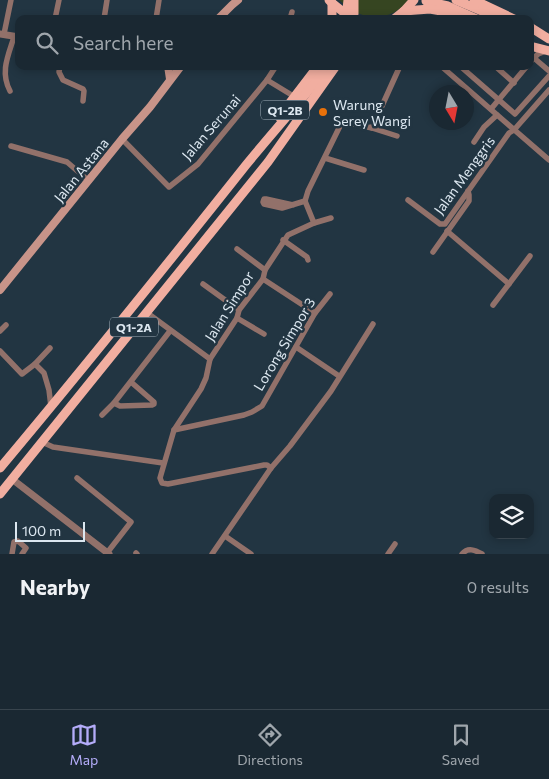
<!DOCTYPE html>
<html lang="en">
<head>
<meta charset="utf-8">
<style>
	:root { --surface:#1a2832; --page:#23303a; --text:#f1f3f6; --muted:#9fa6ac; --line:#38444d; --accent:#b4acf9 }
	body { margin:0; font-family:Commissioner,sans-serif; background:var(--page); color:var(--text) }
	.controls { position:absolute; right:15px; bottom:15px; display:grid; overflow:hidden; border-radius:10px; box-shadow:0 2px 8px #0003 }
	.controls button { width:45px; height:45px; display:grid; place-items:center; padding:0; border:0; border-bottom:1px solid var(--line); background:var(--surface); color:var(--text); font:25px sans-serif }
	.compass { position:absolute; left:429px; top:85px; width:45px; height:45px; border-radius:50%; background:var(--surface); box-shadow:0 2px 8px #0003; rotate:170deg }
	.scale { position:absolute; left:15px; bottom:12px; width:70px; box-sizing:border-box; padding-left:5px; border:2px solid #dce7f0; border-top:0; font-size:14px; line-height:18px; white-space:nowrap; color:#dce7f0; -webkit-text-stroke:4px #223542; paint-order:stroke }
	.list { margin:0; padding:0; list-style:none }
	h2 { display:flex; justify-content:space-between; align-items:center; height:65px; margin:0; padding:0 20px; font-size:21px }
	h2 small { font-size:16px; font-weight:400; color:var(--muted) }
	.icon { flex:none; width:28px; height:28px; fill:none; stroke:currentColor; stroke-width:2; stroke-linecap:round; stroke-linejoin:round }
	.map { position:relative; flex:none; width:549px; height:554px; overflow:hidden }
	.search { position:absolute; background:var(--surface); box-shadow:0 2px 8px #0003; left:15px; right:15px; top:15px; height:55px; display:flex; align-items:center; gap:12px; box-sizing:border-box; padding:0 18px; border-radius:10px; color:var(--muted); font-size:19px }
	.sheet { height:155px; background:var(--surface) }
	nav { display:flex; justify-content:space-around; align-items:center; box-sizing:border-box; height:70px; border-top:1px solid var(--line); background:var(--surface); font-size:14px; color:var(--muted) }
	nav a { display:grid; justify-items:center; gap:2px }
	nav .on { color:var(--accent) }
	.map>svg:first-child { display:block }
</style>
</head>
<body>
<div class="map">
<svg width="549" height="554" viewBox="0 0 549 554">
	<rect width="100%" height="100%" fill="#223542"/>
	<path fill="#364521" d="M339,0h69c-13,19 -38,21 -57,10 -4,-2 -8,-7 -12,-10z"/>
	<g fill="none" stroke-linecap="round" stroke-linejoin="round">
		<g stroke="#92716a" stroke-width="5.5">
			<path d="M55,19l4,-19"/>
			<path d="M104,19l3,-19"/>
			<path d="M156,19l3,-19"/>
			<path d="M290,19l2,-7"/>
			<path d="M4,34l7,-34"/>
			<path d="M534,58l15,13"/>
			<path d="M530,62l8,-8 8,-3"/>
			<path d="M60,66l-1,6 4,8 20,9 1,2 -1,10"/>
			<path d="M441,66l108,94"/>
			<path d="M460,66l55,48 34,-38"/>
			<path d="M495,66l19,17"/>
			<path d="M267,80l28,17"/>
			<path d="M10,91c-10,-19 -2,-35 4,-54"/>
			<path d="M491,109l36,-43"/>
			<path d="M372,128l28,-62"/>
			<path d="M122,139l47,48 29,-23 69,-84 9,-14"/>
			<path d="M474,142l10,-15 13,-12"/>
			<path d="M11,146l56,16 22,19"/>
			<path d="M325,158l39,12"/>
			<path d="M408,200l32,24h5l64,-91 5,-3 35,-40"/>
			<path d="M293,205l-27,-6h-2l-1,3 1,2 18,4 23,-7"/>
			<path d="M314,223l-9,-22 3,-10 33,-67 4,-2 27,6 25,8"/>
			<path d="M447,231l62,53"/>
			<path d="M283,240l24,17 1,3"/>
			<path d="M237,249l28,21"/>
			<path d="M433,252l36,-51v-6l-1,-4"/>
			<path d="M263,279l52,34"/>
			<path d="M203,284l36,26"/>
			<path d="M493,305l37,-49"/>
			<path d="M146,312l64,47"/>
			<path d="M237,318l27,16"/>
			<path d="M0,331l6,-6"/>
			<path d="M296,347l43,29"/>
			<path d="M0,351l22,23 13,-10 9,9 5,17 2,17"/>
			<path d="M35,364l15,-16"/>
			<path d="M114,403l6,3 32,-1 2,-1v-2l-23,-20"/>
			<path d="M102,415l12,-12 56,-72"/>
			<path d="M174,430l70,-15 8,-3 10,-6 53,-93 15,-19"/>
			<path d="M42,442l11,5 110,16"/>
			<path d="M271,468l-4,-3h-3l-96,19 -6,-1 -2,-5 14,-48 27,-41 5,-11 4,-19 27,-41 2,-8 24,-31 2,-9 23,-35 26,-12 17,-5"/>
			<path d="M77,478l54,44 -24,31"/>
			<path d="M225,536l26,18"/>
			<path d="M136,553l1,1"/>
			<path d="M12,554l2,-12 4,-1 8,7 -4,6"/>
			<path d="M212,554l59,-86 19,-22 41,-55 42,-67"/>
			<path d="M388,554l7,-10"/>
			<path d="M462,554c6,-7 13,-4 20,0"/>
		</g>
		<g stroke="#92716a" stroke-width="7">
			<path d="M0,34l19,3"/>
			<path d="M12,479l97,75"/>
		</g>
		<g stroke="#c89489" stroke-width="8">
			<path d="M218,19l14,-14 6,-5"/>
			<path d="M168,66l2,13"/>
			<path d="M0,290l122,-151 28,-32 31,-41"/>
		</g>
		<g stroke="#f1aea0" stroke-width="9">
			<path d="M329,0l3,3 20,16"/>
			<path d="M456,0l45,19"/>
			<path d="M474,0l40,19"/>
			<path d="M426,1l22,5 29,13"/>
			<path d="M332,3v16"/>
			<path d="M347,9l1,-9"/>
			<path d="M404,11l26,-2 11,2 20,8"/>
			<path d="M354,14v-14"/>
			<path d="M394,19l10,-8 10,-11"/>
			<path d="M530,27l19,12"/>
			<path d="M530,46l19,5"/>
			<path d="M279,117l39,-51"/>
			<path d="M0,468c84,-100 165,-201 246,-303 27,-33 56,-65 82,-99"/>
			<path d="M0,494l268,-332 68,-96"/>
		</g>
	</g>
	<circle fill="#e8710a" stroke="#223542" stroke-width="2" cx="323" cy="112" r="5"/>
	<g text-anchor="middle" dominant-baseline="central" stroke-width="5" stroke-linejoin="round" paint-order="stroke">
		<g fill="#223542" stroke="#a4b2bc" stroke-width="1">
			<rect x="261" y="100.5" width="48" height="19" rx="4"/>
			<rect x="110" y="317.5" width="48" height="19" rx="4"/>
		</g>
		<g font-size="12" font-weight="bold" fill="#dce7f0">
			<text x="285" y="110">Q1-2B</text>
			<text x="134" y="327">Q1-2A</text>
		</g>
		<g font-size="14" fill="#dce7f0" stroke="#223542" text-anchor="start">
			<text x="333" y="104">Warung<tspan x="333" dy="16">Serey Wangi</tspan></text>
		</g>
		<g font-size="14" fill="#dce7f0" stroke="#223542">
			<text transform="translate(211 127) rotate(-49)">Jalan Serunai</text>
			<text transform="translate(81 170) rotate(-51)">Jalan Astana</text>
			<text transform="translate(464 175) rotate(-54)">Jalan Menggris</text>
			<text transform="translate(229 306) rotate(-58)">Jalan Simpor</text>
			<text transform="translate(284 344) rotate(-59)">Lorong Simpor 3</text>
		</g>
	</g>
</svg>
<div class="controls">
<button><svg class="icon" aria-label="layers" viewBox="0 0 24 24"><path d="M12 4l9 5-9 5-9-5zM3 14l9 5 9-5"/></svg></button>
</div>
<svg class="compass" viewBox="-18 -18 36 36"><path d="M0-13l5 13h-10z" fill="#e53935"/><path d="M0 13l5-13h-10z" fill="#9fa6ac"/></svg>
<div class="scale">100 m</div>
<div class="search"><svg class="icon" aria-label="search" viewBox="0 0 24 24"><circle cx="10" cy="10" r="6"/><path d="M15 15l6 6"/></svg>Search here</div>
</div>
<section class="sheet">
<h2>Nearby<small>0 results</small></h2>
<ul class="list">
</ul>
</section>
<nav>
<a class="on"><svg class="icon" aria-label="map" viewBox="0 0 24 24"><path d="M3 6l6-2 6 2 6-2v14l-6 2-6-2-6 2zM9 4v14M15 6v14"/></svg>Map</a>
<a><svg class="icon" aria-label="directions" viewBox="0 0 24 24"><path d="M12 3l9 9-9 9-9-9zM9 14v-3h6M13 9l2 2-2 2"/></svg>Directions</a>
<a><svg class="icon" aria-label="saved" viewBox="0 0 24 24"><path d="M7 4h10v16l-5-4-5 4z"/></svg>Saved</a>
</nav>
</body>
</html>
